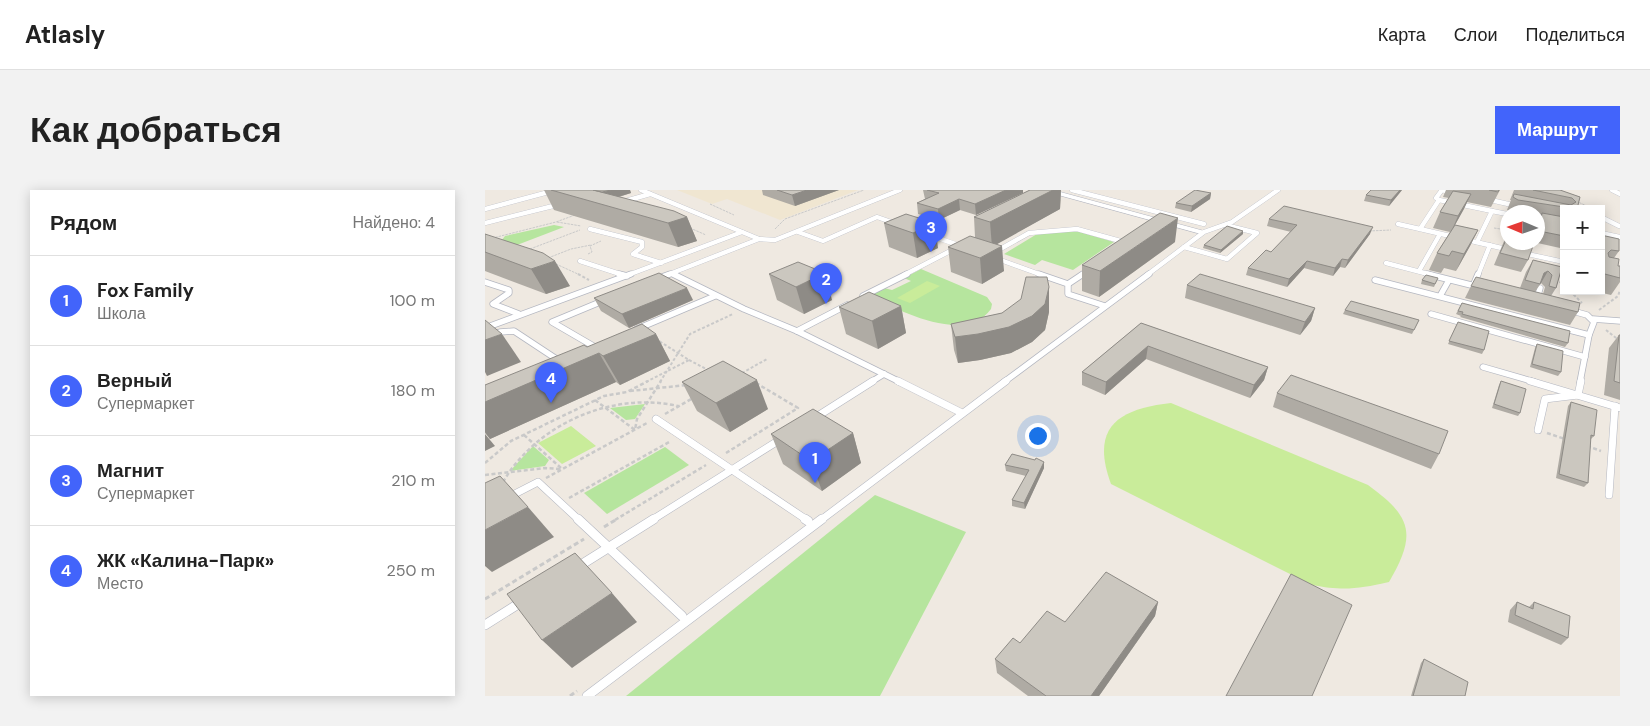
<!DOCTYPE html>
<html lang="ru">
<head>
<meta charset="utf-8">
<style>
	:root { --surface:#fff; --page:#f2f2f2; --text:#222; --muted:#767676; --line:#e0e0e0; --accent:#4264fb }
	body { margin:0; font-family:"DM Sans",sans-serif; background:var(--page); color:var(--text) }
	.controls { position:absolute; right:15px; top:15px; display:grid; overflow:hidden; border-radius:0px; box-shadow:0 2px 12px #0003 }
	.controls button { width:45px; height:45px; display:grid; place-items:center; padding:0; border:0; border-bottom:1px solid var(--line); background:var(--surface); color:var(--text); font:25px sans-serif }
	.compass { position:absolute; left:1015px; top:15px; width:45px; height:45px; border-radius:50%; background:var(--surface); box-shadow:0 2px 12px #0003; rotate:272deg }
	.you { position:absolute; left:552px; top:245px; width:18px; height:18px; margin:-12px; border:4px solid #fff; border-radius:50%; background:#1a73e8; box-shadow:0 0 0 8px #1a73e833 }
	.badge { display:grid; place-items:center; width:32px; height:32px; border-radius:50%; background:var(--accent); color:#fff; font-size:16px; font-weight:700 }
	.pin { position:absolute; translate:-50% -41px; filter:drop-shadow(0 1px 2px #0008) }
	.pin::after { content:''; position:absolute; top:26px; width:18px; height:15px; background:inherit; clip-path:polygon(0 0,100% 0,50% 100%) }
	.list { margin:0; padding:0; list-style:none }
	h2 { display:flex; justify-content:space-between; align-items:center; height:65px; margin:0; padding:0 20px; font-size:21px }
	h2 small { font-size:16px; font-weight:400; color:var(--muted) }
	.list li { display:grid; grid-template-columns:32px 1fr auto; gap:15px; align-items:center; box-sizing:border-box; height:90px; padding:0 20px; border-top:1px solid var(--line) }
	.list b { display:block; font-size:19px; white-space:nowrap }
	.list p { margin:0; font-size:16px; white-space:nowrap; color:var(--muted) }
	.list em { font-size:16px; font-style:normal; color:var(--muted) }
	.map { position:relative; flex:none; width:1135px; height:506px; overflow:hidden; border-radius:0px }
	header { display:flex; align-items:center; gap:30px; box-sizing:border-box; height:70px; padding:0 25px; background:var(--surface); border-bottom:1px solid var(--line) }
	header strong { font-size:24px }
	nav { display:flex; gap:28px; margin-inline-start:auto; font-size:18px }
	.intro { display:flex; align-items:center; justify-content:space-between; box-sizing:border-box; height:120px; padding:0 30px }
	h1 { margin:0; font-size:35px }
	.button { padding:12px 22px; border-radius:0px; background:var(--accent); color:#fff; font-size:18px; font-weight:700 }
	main { display:flex; gap:30px; padding:0 30px }
	aside { flex:1; background:var(--surface); border-radius:0px; box-shadow:0 2px 12px #0003 }
	.map>svg:first-child { display:block }
</style>
</head>
<body>
<header>
<strong>Atlasly</strong>
<nav><a>Карта</a><a>Слои</a><a>Поделиться</a></nav>
</header>
<div class="intro"><h1>Как добраться</h1><a class="button">Маршрут</a></div>
<main>
<aside>
<h2>Рядом<small>Найдено: 4</small></h2>
<ul class="list">
<li><span class="badge">1</span><div><b>Fox Family</b><p>Школа</p></div><em>100 m</em></li>
<li><span class="badge">2</span><div><b>Верный</b><p>Супермаркет</p></div><em>180 m</em></li>
<li><span class="badge">3</span><div><b>Магнит</b><p>Супермаркет</p></div><em>210 m</em></li>
<li><span class="badge">4</span><div><b>ЖК «Калина-Парк»</b><p>Место</p></div><em>250 m</em></li>
</ul>
</aside>
<div class="map">
<svg width="1135" height="506" viewBox="0 0 1135 506">
	<rect width="100%" height="100%" fill="#efe9e1"/>
	<path fill="#f0e6d1" d="M192,0h181l-78,30 -53,-21 -15,5z"/>
	<g fill="#b6e59e">
		<path d="M69,35l10,2 -47,18 -15,-5 3,-4z"/>
		<path d="M591,41l38,11 -41,28 -31,-10 -7,5 -31,-11 33,-20z"/>
		<path d="M436,79l66,28 5,7 -1,5c-27,37 -93,0 -123,-13l16,-8 8,2 19,-9 -7,-3z"/>
		<path d="M160,214l-10,15 -9,1 -16,-12z"/>
		<path d="M48,256l16,14 -4,6 -35,5z"/>
		<path d="M180,257l24,18 -82,49 -23,-21z"/>
		<path d="M390,305l91,37 -86,164h-254z"/>
	</g>
	<g fill="#c9ec9a">
		<path d="M442,91l13,5 -30,17 -13,-5z"/>
		<path d="M686,213l197,82c44,32 49,49 21,97 -31,7 -46,9 -77,3l-201,-101c-21,-57 7,-75 60,-81z"/>
		<path d="M86,236l25,20 -34,18 -24,-21z"/>
	</g>
	<g fill="none" stroke-linecap="round" stroke-linejoin="round">
		<g stroke="#b4b7c1" stroke-width="5">
			<g id="service-far3">
				<path d="M156,0l118,49 16,1 125,-50"/>
				<path d="M587,0l132,34"/>
				<path d="M1127,0l8,4"/>
				<path d="M968,3l-11,-3 -6,8 3,2 -19,29 90,21"/>
				<path d="M1001,9l31,7"/>
				<path d="M954,10l53,11"/>
				<path d="M137,12l28,-8"/>
				<path d="M0,19l71,-19"/>
				<path d="M1116,27l18,9"/>
				<path d="M0,33l76,-19"/>
				<path d="M913,34l22,5"/>
				<path d="M105,39l52,13v5l-9,7 28,9"/>
				<path d="M313,42l25,9 54,-24 20,7"/>
				<path d="M1116,43l19,4"/>
				<path d="M444,45l32,11"/>
				<path d="M992,52l15,-31 15,3"/>
				<path d="M699,57l43,12 30,-26 -32,-8"/>
				<path d="M510,62l34,-19 48,-4 47,13v4"/>
				<path d="M1038,63l41,9"/>
				<path d="M510,68l47,17"/>
				<path d="M95,71l43,14"/>
				<path d="M901,73l46,12"/>
				<path d="M934,81l21,-37"/>
				<path d="M187,83l4,2"/>
				<path d="M143,85l114,-43"/>
				<path d="M182,85l92,-36"/>
				<path d="M419,85l52,-27"/>
				<path d="M596,85l7,-5"/>
				<path d="M662,85l57,-43 28,-10 46,-32"/>
				<path d="M993,85l12,-30"/>
			</g>
		</g>
		<g stroke="#b4b7c1" stroke-width="7">
			<g id="service-far2">
				<path d="M134,84l8,2"/>
				<path d="M188,84l71,35 53,22 103,51"/>
				<path d="M554,84l29,10v10l37,12"/>
				<path d="M942,84l52,13"/>
				<path d="M171,89l14,-5"/>
				<path d="M890,90l214,55"/>
				<path d="M0,92l24,8v3l-16,11 26,10"/>
				<path d="M583,94l15,-10"/>
				<path d="M988,96l5,-12"/>
				<path d="M378,106l44,-22"/>
				<path d="M955,106l9,-16"/>
				<path d="M1051,112l4,-14"/>
				<path d="M1084,120l18,5 7,7 -5,13 -9,47"/>
				<path d="M946,124l154,43"/>
				<path d="M1108,129l27,2"/>
				<path d="M0,138l146,-54"/>
				<path d="M152,139l78,-33"/>
				<path d="M312,141l50,-26"/>
				<path d="M0,147l15,-5 14,-1 47,31"/>
				<path d="M110,157l-43,-25 53,-22"/>
				<path d="M998,177l52,15"/>
				<path d="M386,192l13,-8"/>
				<path d="M519,192l145,-108"/>
			</g>
		</g>
		<g stroke="#b4b7c1" stroke-width="8">
			<g id="service-far1">
				<path d="M413,191l64,32"/>
				<path d="M1045,191l90,27"/>
				<path d="M171,229l151,101"/>
				<path d="M328,229l60,-38"/>
				<path d="M1053,240l7,-31 33,-4 3,-14"/>
				<path d="M1124,305l6,-89"/>
				<path d="M22,308l31,-16 41,38"/>
				<path d="M167,330l129,-81"/>
				<path d="M336,330l185,-139"/>
			</g>
		</g>
		<g stroke="#b4b7c1" stroke-width="10">
			<g id="service">
				<path d="M93,329l104,97"/>
				<path d="M320,329l3,2"/>
				<path d="M91,378l78,-49"/>
				<path d="M0,435l38,-24"/>
				<path d="M102,506l235,-177"/>
			</g>
		</g>
		<g stroke="#b4b7c1" stroke-width="1">
			<path id="minor" d="M555,0h13l155,42 -7,2z"/>
		</g>
		<g stroke="#c9c9c9" stroke-width="1" stroke-dasharray="2.5 1" stroke-linecap="butt">
			<path d="M1091,11l17,8"/>
			<path d="M225,14l24,11"/>
			<path d="M72,32l24,4"/>
			<path d="M205,38l16,7"/>
			<path d="M1009,38l13,2"/>
			<path d="M290,39l10,-10 79,-29"/>
			<path d="M884,41l22,-1"/>
			<path d="M0,50l71,-18 19,-7"/>
			<path d="M45,59l50,-19"/>
			<path d="M103,64l4,-2 -2,-6 11,-5"/>
			<path d="M63,68l23,-9 20,-4"/>
			<path d="M71,74l24,11"/>
		</g>
		<g stroke="#c9c9c9" stroke-width="2" stroke-dasharray="3 2" stroke-linecap="butt">
			<path d="M93,84l11,6"/>
			<path d="M1071,88l8,8"/>
			<path d="M1085,101l12,12"/>
			<path d="M1114,120l19,-14 2,-6"/>
			<path d="M1121,140l14,11"/>
			<path d="M204,170l21,11"/>
			<path d="M257,183l25,-14"/>
			<path d="M161,192l43,-22 -30,-19"/>
			<path d="M175,192l30,-48 43,-20"/>
		</g>
		<g stroke="#c9c9c9" stroke-width="2.5" stroke-dasharray="4 2.5" stroke-linecap="butt">
			<path d="M145,201l57,-6"/>
			<path d="M110,210l40,30 2,-11 24,-38"/>
			<path d="M180,224l28,-16"/>
			<path d="M1062,243l18,6"/>
			<path d="M39,245l37,33"/>
			<path d="M1102,256l14,5"/>
			<path d="M241,263l72,-45 -42,-25"/>
			<path d="M0,273l26,-22 93,-45 23,-4 21,-11"/>
			<path d="M0,285l60,-7 16,1"/>
			<path d="M61,288l101,-55"/>
			<path d="M18,292c34,-58 109,-91 175,-76"/>
			<path d="M84,308l102,-57"/>
			<path d="M130,330l91,-55"/>
		</g>
		<g stroke="#c9c9c9" stroke-width="3" stroke-dasharray="5 3" stroke-linecap="butt">
			<path d="M119,337l13,-8"/>
			<path d="M0,409l99,-60"/>
			<path d="M85,506l7,-5"/>
		</g>
		<use href="#service-far3" stroke="#fff" stroke-width="4.5"/>
		<use href="#service-far2" stroke="#fff" stroke-width="5.5"/>
		<use href="#service-far1" stroke="#fff" stroke-width="7"/>
		<use href="#service" stroke="#fff" stroke-width="9"/>
		<use href="#minor" fill="#fff" fill-rule="evenodd"/>
	</g>
	<g fill="#afaba4" fill-rule="evenodd">
		<path d="M59,0h86l1,3 -12,4 68,20 10,24 -19,6 -124,-37z"/>
		<path d="M277,0h77l-44,16 -32,-11z"/>
		<path d="M438,0h100v3l-47,22 -16,-5 -21,10 -21,-6 -1,-11 8,-4z"/>
		<path d="M545,0h31l-1,19 -64,35 8,27 -22,13 -31,-12 -3,-25 27,-10 -1,-20z"/>
		<path d="M917,0l-13,16 -25,-5 2,-6z"/>
		<path d="M961,0h54l-9,17 -24,-5 -12,23 23,5 -8,16 -14,25 -12,-3 -3,5 -12,-3 8,-17 13,-21 -17,-4 7,-16 9,-14 -6,-1z"/>
		<path d="M1029,0h46l20,7 -3,12h-13v33l-4,6 -27,-6h4v-20l3,-5h-3v-5h-27l-3,-2 4,-10h-1z"/>
		<path d="M726,3l-1,6 -19,13 -16,-4 1,-5z"/>
		<path d="M421,24l32,34 -21,10 -28,-11 -5,-24z"/>
		<path d="M784,29l101,15 -25,34 -5,-1 -7,9 -29,-8 -17,19 -41,-12 2,-7 23,-16 20,-20 -24,-6z"/>
		<path d="M0,44l85,52 -24,8 -61,-23z"/>
		<path d="M758,44l-23,19 -17,-5 1,-3z"/>
		<path d="M1022,44v8h26l-2,3 -3,15 -7,12 -27,-7z"/>
		<path d="M1116,45l18,16 -5,7 4,8h2v16l-9,13 -17,-4h7z"/>
		<path d="M690,52l-76,55 -17,-6v-26z"/>
		<path d="M1048,70l29,7 -6,21 -5,8 27,16 -8,13 -105,-27 6,-12 49,2 6,-16zM1056,93l4,4 -2,7 -8,-2z"/>
		<path d="M284,84l63,26 -28,14 -27,-14z"/>
		<path d="M953,88l-4,9 -13,-3 1,-4z"/>
		<path d="M702,95l128,23 -4,13 -11,14 -115,-37z"/>
		<path d="M564,97v25l-4,18 -13,12 -21,11 -31,7 -22,3 -4,-13 -3,-26 51,-11z"/>
		<path d="M109,108l99,2 -64,28 -28,-17z"/>
		<path d="M977,113l106,40 -3,4 -105,-30 1,-1 -5,-2z"/>
		<path d="M416,116l5,27 -28,16 -32,-15 -7,-27z"/>
		<path d="M860,120l74,10 -7,14 -69,-20z"/>
		<path d="M973,132l26,28 -2,4 -34,-10z"/>
		<path d="M656,133l127,44 -4,13 -14,18 -104,-39 -41,36 -23,-10v-13z"/>
		<path d="M171,144l14,27 -50,24 -4,-3 -126,57 -5,-6v-48l102,-38z"/>
		<path d="M1134,145h1v65l-16,-5 5,-47z"/>
		<path d="M1052,154l24,28 -3,4 -28,-9 5,-19z"/>
		<path d="M1016,191l19,32 -2,3 -26,-8 7,-23z"/>
		<path d="M197,192l86,27 -38,23 -33,-21z"/>
		<path d="M792,203l162,61 -8,15 -158,-62z"/>
		<path d="M1086,212l23,34 -4,4 -2,43 -4,4 -28,-9 12,-72z"/>
		<path d="M368,243l8,30 -39,28 -39,-27 -12,-30z"/>
		<path d="M559,272v6l-19,41 -13,-3v-6l14,-24 -20,-5 -1,-6z"/>
		<path d="M673,412l-3,14 -56,80h-71l-31,-23 -2,-14 25,-16 45,-21z"/>
		<path d="M1032,412l12,5 5,-5 34,36 -7,7 -53,-23 2,-12z"/>
		<path d="M939,469l41,37h-54l10,-33z"/>
	</g>
	<g fill="#8e8b86">
		<path d="M126,0h19l1,3 -33,10 -5,-8z"/>
		<path d="M322,0h32l-44,16 -3,-11z"/>
		<path d="M521,0h17v3l-47,22 -1,-11z"/>
		<path d="M568,0h8l-1,19 -68,38 -2,-25z"/>
		<path d="M915,0h2l-13,16 2,-6z"/>
		<path d="M726,3l-1,6 -19,13 1,-6z"/>
		<path d="M986,4l-7,15 -13,23 7,-16z"/>
		<path d="M474,9l1,11 -21,10 -1,-11z"/>
		<path d="M202,27l10,24 -19,6 -10,-24z"/>
		<path d="M693,28l-3,24 -76,55 1,-26z"/>
		<path d="M450,33l3,25 -21,10 -4,-25z"/>
		<path d="M888,37l-3,7 -25,34 3,-8z"/>
		<path d="M993,40l-8,16 -14,25 8,-17z"/>
		<path d="M758,41v3l-23,19 1,-3z"/>
		<path d="M517,56l2,25 -22,13 -2,-26z"/>
		<path d="M857,69l-2,8 -7,9 2,-8z"/>
		<path d="M70,71l15,25 -24,8 -15,-25z"/>
		<path d="M822,71l-3,7 -17,19 2,-8z"/>
		<path d="M1063,81l-7,12 -1,1 4,-11z"/>
		<path d="M340,83l7,27 -28,14 -8,-27z"/>
		<path d="M564,97v25l-4,18 -13,12 -21,11 -31,7 -22,3 -3,-26 23,-3z"/>
		<path d="M202,98l6,12 -64,28 -7,-14z"/>
		<path d="M416,116l5,27 -28,16 -6,-28z"/>
		<path d="M830,118l-4,13 -11,14 5,-13z"/>
		<path d="M17,144l19,28 -34,14 -2,-4v-32z"/>
		<path d="M171,144l14,27 -50,24 -17,-29z"/>
		<path d="M663,156l-2,13 -41,36 1,-13z"/>
		<path d="M114,163l17,29 -126,57 -5,-7v-30z"/>
		<path d="M783,177l-4,13 -14,18 4,-13z"/>
		<path d="M272,190l11,29 -38,23 -14,-29z"/>
		<path d="M368,243l8,30 -39,28 -11,-30z"/>
		<path d="M0,244l10,12 -10,5z"/>
		<path d="M559,272v6l-19,41 -1,-6z"/>
		<path d="M43,317l26,30 -62,35 -7,-6v-36z"/>
		<path d="M127,403l25,29 -65,46 -30,-28z"/>
		<path d="M673,412l-3,14 -56,80h-8z"/>
	</g>
	<g fill="#cbc7bf" stroke="#8e8b86">
		<path d="M66,0h42l81,21 13,6 -19,6z"/>
		<path d="M108,0h18l-9,2z"/>
		<path d="M292,0h30l-15,5z"/>
		<path d="M442,0h79l-31,14 -16,-5 -21,10 -21,-6 22,-10z"/>
		<path d="M545,0h23l-63,32 -16,-5z"/>
		<path d="M710,0l16,3 -19,13 -16,-3z"/>
		<path d="M886,0h29l-9,10 -25,-5z"/>
		<path d="M1004,0h10l-1,2z"/>
		<path d="M1048,0h27l20,7 -3,12 -59,-9 -5,-3 1,-3 57,11 5,-3 -4,-4z"/>
		<path d="M968,1l18,3 -13,22 -18,-4z"/>
		<path d="M799,16l89,21 -25,33 -6,-1 -7,9 -28,-7 -18,18 -41,-11 18,-18 5,2 26,-27 -28,-6z"/>
		<path d="M675,23l18,5 -78,53 -18,-6z"/>
		<path d="M1057,23l22,4v19l-25,-5z"/>
		<path d="M421,24l29,9 -22,10 -29,-10z"/>
		<path d="M970,35l23,5 -14,24 -12,-3 -3,5 -12,-3z"/>
		<path d="M742,36l16,5 -22,19 -17,-5z"/>
		<path d="M0,44l58,19 12,8 -24,8 -46,-17z"/>
		<path d="M1116,45l18,4v12l-8,-1 -3,3 1,4 10,2 -1,7h2v12l-19,-5z"/>
		<path d="M485,46l32,10 -22,12 -32,-11z"/>
		<path d="M1021,50h1v2h12l14,4 -5,14 -28,-7z"/>
		<path d="M1048,70l29,7 -6,21 -7,-2 3,-11 -4,-4 -4,2 -4,11 -15,-4z"/>
		<path d="M313,72l27,11 -29,14 -27,-13z"/>
		<path d="M174,83l28,15 -65,26 -28,-16z"/>
		<path d="M715,84l115,34 -10,14 -118,-37z"/>
		<path d="M941,85l12,3 -3,6 -13,-4z"/>
		<path d="M541,87h21l2,10 -4,17 -13,12 -23,11 -31,7 -23,3 -4,-13 51,-11 19,-14z"/>
		<path d="M991,87l104,26 -2,9 -107,-26z"/>
		<path d="M384,102l32,14 -29,15 -33,-14z"/>
		<path d="M866,111l68,19 -5,10 -69,-20z"/>
		<path d="M977,113l108,28 -2,12 -106,-29 1,-2 -5,-1z"/>
		<path d="M0,130l17,14 -17,6z"/>
		<path d="M973,132l31,9 -5,19 -35,-9z"/>
		<path d="M656,133l127,44 -14,18 -106,-39 -42,36 -24,-10z"/>
		<path d="M157,134l14,10 -53,22 -4,-3 -114,49v-17l99,-40 3,2z"/>
		<path d="M1134,145h1v48l-6,-2z"/>
		<path d="M1052,154l26,7 -2,21 -29,-8z"/>
		<path d="M238,171l34,19 -41,23 -34,-21z"/>
		<path d="M806,185l157,56 -9,23 -162,-61z"/>
		<path d="M1016,191l25,8 -6,24 -26,-9z"/>
		<path d="M1086,212l26,8 -3,26 -3,-1 -3,48 -29,-9z"/>
		<path d="M328,219l40,24 -42,28 -40,-27z"/>
		<path d="M527,264l23,6 1,-2 8,4 -20,41 -12,-3 17,-30 -24,-5z"/>
		<path d="M15,286l28,31 -43,23v-47z"/>
		<path d="M90,363l37,40 -70,47 -35,-46z"/>
		<path d="M621,382l52,30 -67,94h-45l-51,-37 18,-21 7,5 27,-32 18,11z"/>
		<path d="M806,384l61,31 -40,91h-86z"/>
		<path d="M1032,412l16,7 1,-7 36,14 -2,22 -53,-23z"/>
		<path d="M939,469l44,23 -3,14h-52z"/>
	</g>
</svg>
<div class="controls">
<button>+</button>
<button>−</button>
</div>
<svg class="compass" viewBox="-18 -18 36 36"><path d="M0-13l5 13h-10z" fill="#e53935"/><path d="M0 13l5-13h-10z" fill="#767676"/></svg>
<div class="you"></div>
<div class="pin badge" style="left:330px;top:293px">1</div>
<div class="pin badge" style="left:341px;top:114px">2</div>
<div class="pin badge" style="left:446px;top:62px">3</div>
<div class="pin badge" style="left:66px;top:213px">4</div>
</div>
</main>
</body>
</html>
